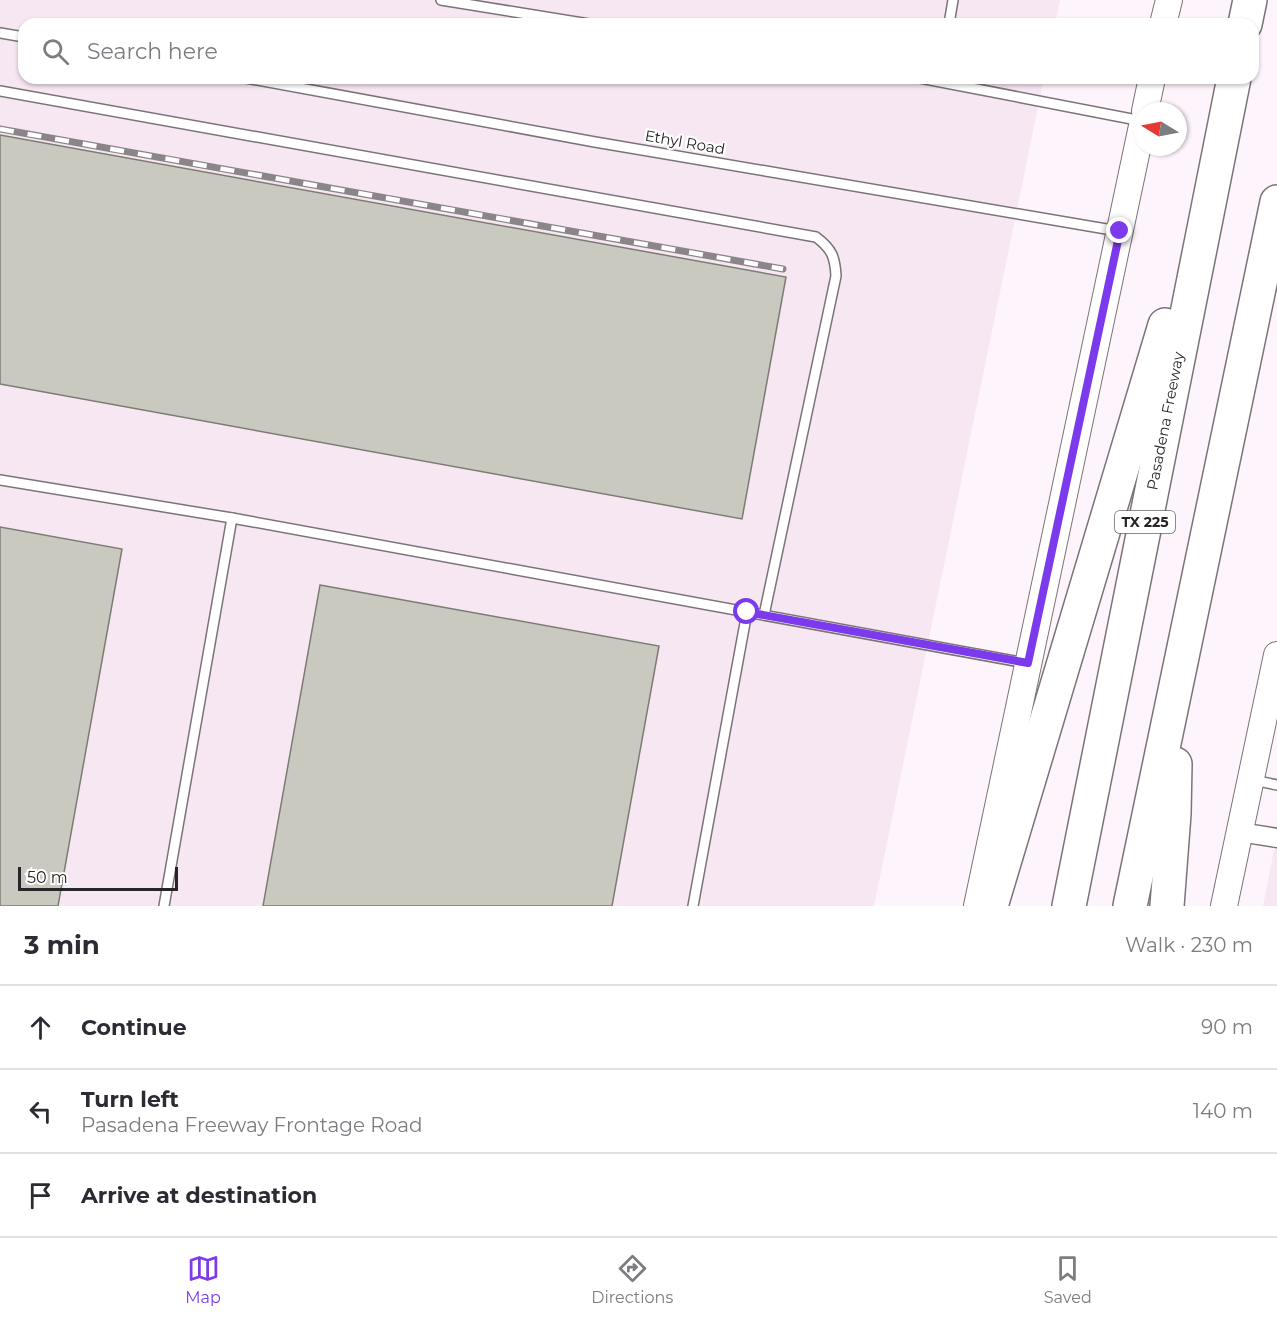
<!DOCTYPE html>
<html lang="en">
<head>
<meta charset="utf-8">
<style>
	:root { --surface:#fff; --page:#f7f7f7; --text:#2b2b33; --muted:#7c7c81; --line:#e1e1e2; --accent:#7c3aed }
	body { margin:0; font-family:Montserrat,sans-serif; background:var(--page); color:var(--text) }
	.compass { position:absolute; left:1133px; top:102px; width:54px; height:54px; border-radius:50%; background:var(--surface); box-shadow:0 2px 4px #0004; rotate:280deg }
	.scale { position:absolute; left:18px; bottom:15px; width:160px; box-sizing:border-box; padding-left:6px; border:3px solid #282427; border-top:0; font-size:16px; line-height:21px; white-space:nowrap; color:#282427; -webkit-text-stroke:4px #fff; paint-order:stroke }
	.stop { position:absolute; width:18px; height:18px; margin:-14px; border:4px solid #7c3aed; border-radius:50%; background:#fff }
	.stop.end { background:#7c3aed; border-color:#fff; box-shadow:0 2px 6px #0008 }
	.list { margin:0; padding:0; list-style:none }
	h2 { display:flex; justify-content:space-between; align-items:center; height:78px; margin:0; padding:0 24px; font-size:26px }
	h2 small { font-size:20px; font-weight:400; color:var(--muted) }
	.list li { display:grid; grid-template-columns:39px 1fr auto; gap:18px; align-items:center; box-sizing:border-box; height:84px; padding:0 24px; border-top:2px solid var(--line) }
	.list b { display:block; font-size:22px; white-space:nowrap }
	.list p { margin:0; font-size:20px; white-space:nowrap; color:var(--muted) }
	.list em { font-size:20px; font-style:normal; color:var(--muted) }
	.icon { flex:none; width:33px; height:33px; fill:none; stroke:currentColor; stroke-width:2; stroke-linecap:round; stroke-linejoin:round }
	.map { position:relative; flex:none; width:1277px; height:906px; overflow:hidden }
	.search { position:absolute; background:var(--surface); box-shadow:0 2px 4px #0004; left:18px; right:18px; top:18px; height:66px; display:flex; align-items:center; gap:15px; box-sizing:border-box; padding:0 21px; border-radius:18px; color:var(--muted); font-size:22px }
	.sheet { height:330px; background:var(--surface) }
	nav { display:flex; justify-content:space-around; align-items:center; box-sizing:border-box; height:84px; border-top:2px solid var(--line); background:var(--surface); font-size:16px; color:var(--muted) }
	nav a { display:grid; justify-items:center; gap:3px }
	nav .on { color:var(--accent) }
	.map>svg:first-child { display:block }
</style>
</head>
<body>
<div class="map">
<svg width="1277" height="906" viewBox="0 0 1277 906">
	<rect width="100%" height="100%" fill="#fef5fc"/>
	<g fill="#f7e7f2">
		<path d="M0,0h1060l-5,24h-1031v54h1020l-170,828h-874z"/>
		<path d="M1277,835v71h-14z"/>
	</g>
	<g fill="#cac9c0" stroke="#7d7c74" stroke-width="1.5">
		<path d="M0,135l786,142 -44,242 -742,-135z"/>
		<path d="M0,527l122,22 -64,357h-58z"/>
		<path d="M320,585l339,61 -47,260h-349z"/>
	</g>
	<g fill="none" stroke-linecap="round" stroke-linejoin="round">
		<g stroke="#7b7378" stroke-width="12">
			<g id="service">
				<path d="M441,0l148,24"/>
				<path d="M949,24l4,-24"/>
				<path d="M0,33l24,4"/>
				<path d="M246,78l349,64 523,89"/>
				<path d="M920,78l222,43"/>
				<path d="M0,91l816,146c16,12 19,20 20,39l-72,339"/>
				<path d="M0,480l232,38 794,145"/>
				<path d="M1253,780l24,5"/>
				<path d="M164,906l68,-388"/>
				<path d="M693,906l54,-294"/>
			</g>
		</g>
		<g stroke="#7b7378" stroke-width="21">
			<path id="minor" d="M1239,832l38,6"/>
		</g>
		<g stroke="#7b7378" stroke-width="28">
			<g id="secondary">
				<path d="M1163,24l6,-24"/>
				<path d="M1145,111l7,-33"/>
				<path d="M977,906l165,-780"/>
				<path d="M1224,906l53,-251"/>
			</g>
		</g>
		<g stroke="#7b7378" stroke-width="36">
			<g id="motorway">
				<path d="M1245,24l5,-24"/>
				<path d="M991,906l174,-581"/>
				<path d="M1069,906l165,-828"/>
				<path d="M1130,906l147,-704"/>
				<path d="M1167,906l7,-92 1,-50"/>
			</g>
		</g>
		<use href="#service" stroke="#fff" stroke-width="9"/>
		<use href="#minor" stroke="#fff" stroke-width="18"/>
		<use href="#secondary" stroke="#fff" stroke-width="26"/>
		<use href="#motorway" stroke="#fff" stroke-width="33"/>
		<g stroke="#8b858a" stroke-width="7">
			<path id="rail" d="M0,129l783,140"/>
		</g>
		<use href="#rail" stroke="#fff" stroke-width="4.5" stroke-dasharray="14" stroke-linecap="butt"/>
	</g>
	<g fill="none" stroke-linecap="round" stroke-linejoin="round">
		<path stroke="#7c3aed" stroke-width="8" d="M747,612l281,51 92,-432"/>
	</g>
	<g text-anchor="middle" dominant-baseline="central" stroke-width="4.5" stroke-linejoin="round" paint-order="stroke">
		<rect fill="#fff" stroke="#686668" stroke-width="1.5" x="1115" y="511" width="60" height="22" rx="4.5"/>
		<g font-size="14" font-weight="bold" fill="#282427">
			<text x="1145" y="522">TX 225</text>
		</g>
		<g font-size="15" fill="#282427" stroke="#fff">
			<text transform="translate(685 142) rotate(10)">Ethyl Road</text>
			<text transform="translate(1165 421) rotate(-79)">Pasadena Freeway</text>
		</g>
	</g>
</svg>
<svg class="compass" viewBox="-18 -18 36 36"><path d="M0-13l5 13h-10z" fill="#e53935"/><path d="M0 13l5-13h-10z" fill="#7c7c81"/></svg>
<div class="scale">50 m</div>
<div class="stop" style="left:747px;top:612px"></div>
<div class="stop end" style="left:1120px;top:231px"></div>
<div class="search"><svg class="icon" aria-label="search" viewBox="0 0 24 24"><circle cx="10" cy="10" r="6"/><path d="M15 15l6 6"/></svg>Search here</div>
</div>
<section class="sheet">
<h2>3 min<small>Walk · 230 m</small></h2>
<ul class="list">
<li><svg class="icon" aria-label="ahead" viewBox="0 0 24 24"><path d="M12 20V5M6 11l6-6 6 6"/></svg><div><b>Continue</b></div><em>90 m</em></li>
<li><svg class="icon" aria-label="left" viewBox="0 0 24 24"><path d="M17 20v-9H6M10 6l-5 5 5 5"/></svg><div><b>Turn left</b><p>Pasadena Freeway Frontage Road</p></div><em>140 m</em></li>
<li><svg class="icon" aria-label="arrive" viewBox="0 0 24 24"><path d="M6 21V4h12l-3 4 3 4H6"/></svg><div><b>Arrive at destination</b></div></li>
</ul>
</section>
<nav>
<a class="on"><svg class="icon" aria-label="map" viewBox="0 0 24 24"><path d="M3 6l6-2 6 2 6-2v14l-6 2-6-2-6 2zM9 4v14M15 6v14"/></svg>Map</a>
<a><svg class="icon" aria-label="directions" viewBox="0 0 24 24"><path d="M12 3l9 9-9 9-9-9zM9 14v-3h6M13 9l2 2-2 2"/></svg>Directions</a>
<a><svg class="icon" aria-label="saved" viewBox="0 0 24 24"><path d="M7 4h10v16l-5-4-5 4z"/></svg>Saved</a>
</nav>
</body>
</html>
